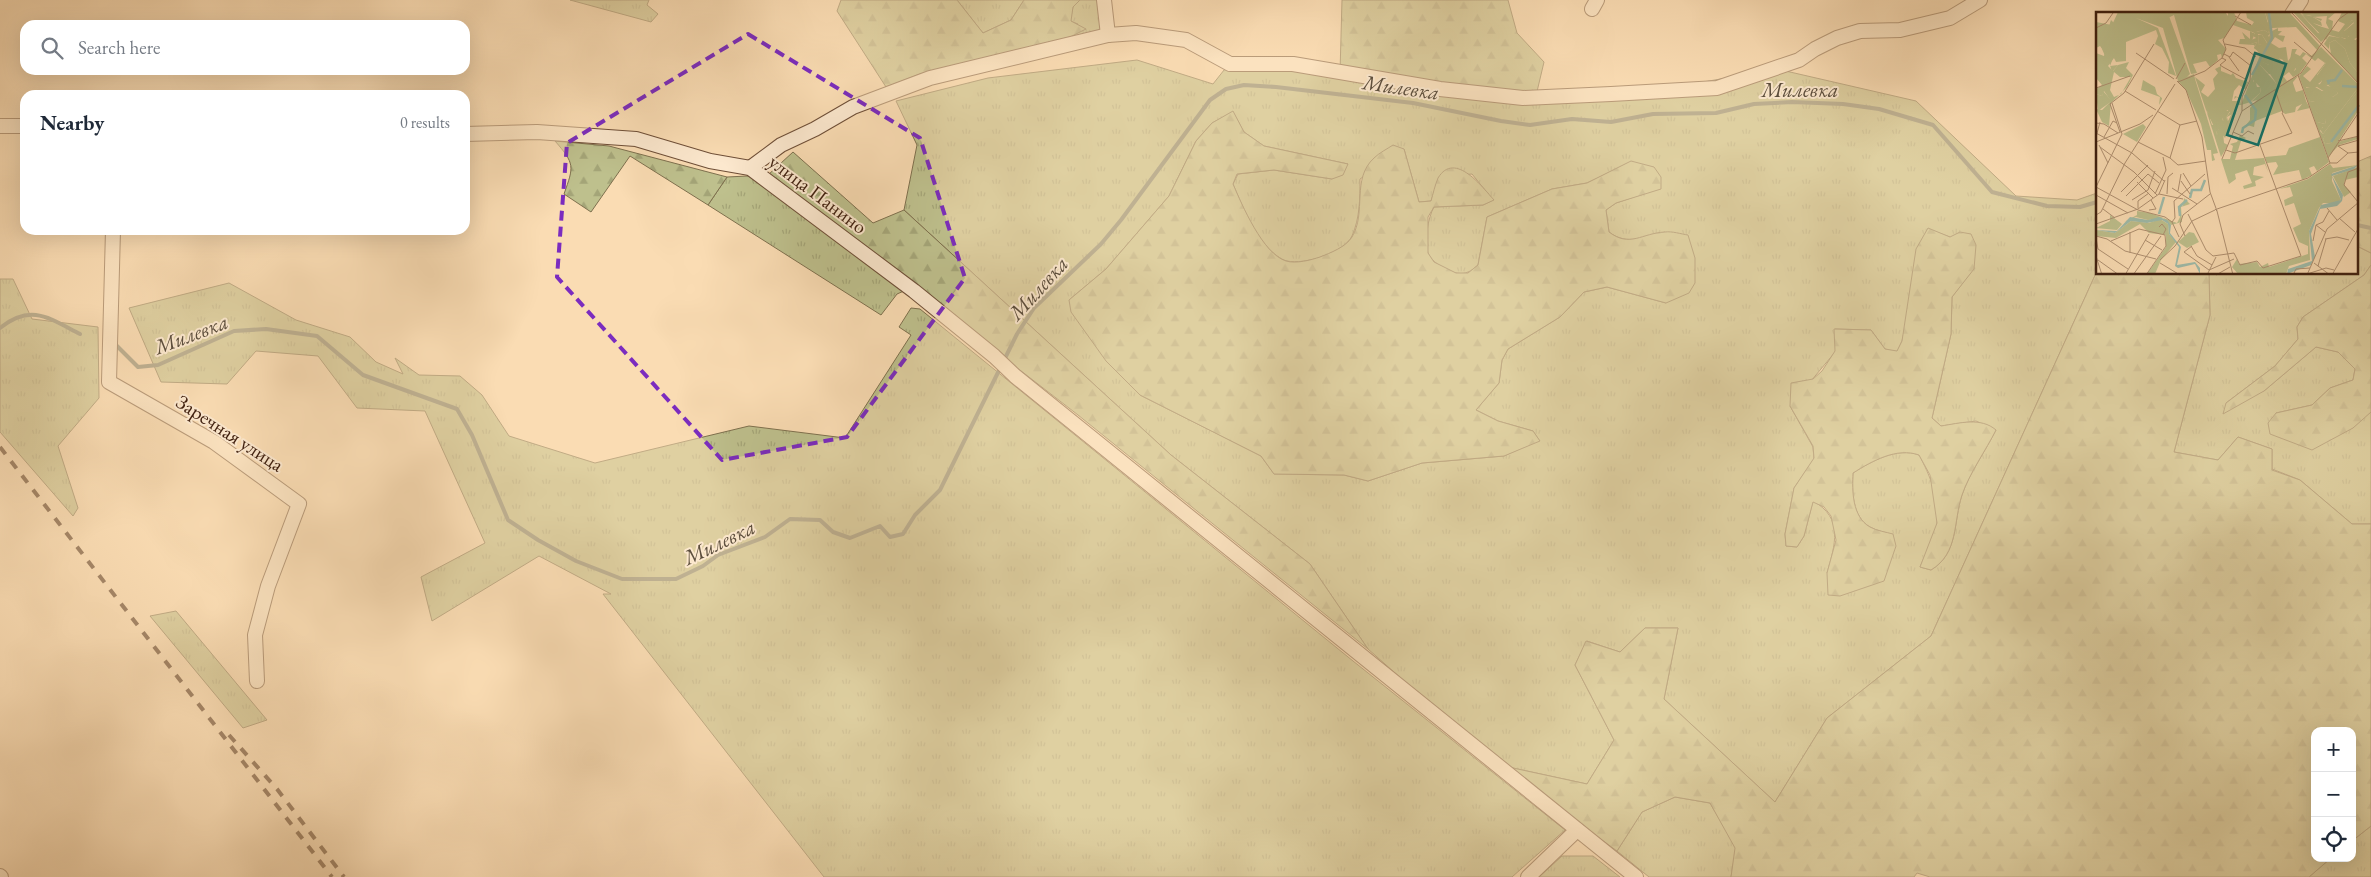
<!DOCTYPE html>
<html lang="en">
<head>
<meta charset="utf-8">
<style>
	:root { --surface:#fff; --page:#f6f6f7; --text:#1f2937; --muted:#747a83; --line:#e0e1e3 }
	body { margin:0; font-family:"EB Garamond",serif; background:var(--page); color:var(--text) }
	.controls { position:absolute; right:15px; bottom:15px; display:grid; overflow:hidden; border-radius:10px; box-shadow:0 5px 20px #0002 }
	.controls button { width:45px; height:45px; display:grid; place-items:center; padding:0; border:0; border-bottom:1px solid var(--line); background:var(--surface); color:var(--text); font:25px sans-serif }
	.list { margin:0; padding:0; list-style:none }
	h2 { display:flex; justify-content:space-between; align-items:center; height:65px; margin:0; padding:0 20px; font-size:21px }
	h2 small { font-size:16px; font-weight:400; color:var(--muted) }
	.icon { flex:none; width:28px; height:28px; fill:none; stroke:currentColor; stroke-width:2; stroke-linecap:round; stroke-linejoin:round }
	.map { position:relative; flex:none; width:2371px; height:877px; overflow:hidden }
	.search { position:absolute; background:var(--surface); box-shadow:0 5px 20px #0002; left:20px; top:20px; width:450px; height:55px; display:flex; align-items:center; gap:12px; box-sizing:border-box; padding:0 18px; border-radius:15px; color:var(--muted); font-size:19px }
	.panel { position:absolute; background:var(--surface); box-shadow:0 5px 20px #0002; left:20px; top:90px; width:450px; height:145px; border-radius:15px }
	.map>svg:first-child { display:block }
</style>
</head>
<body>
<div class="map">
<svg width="2371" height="877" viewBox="0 0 2371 877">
	<defs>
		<pattern id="grass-tufts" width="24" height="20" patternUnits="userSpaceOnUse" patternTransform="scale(1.25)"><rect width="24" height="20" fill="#bec08d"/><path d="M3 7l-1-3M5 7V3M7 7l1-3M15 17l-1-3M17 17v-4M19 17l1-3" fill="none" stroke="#a4a578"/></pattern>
		<pattern id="forest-firs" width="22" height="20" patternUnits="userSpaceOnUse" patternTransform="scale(1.25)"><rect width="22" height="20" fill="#bec08d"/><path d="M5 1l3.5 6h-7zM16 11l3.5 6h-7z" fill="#a4a578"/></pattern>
	</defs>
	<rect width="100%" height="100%" fill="#fadcb3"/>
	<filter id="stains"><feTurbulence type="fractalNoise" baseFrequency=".004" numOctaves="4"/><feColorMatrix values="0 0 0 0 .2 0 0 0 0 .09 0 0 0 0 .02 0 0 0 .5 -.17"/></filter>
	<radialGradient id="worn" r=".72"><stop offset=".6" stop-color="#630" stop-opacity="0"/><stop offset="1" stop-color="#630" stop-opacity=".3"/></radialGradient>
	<g fill="url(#grass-tufts)" stroke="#7e704e" fill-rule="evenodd">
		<path d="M570,0h79l-2,5 11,9 -7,8z"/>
		<path d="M957,0h67l-13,20 -28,13z"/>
		<path d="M1080,0h22l1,31 -33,6 8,-13 -8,-3 3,-14z"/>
		<path d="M1137,60l76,24 15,-19h69l238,35 140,-13 102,-18 139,32 100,95 61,4 20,-7v78l-166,365 -104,82 -52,84 -111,-103 14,-71h-33l-25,24 -33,-11 -12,24 39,75 -27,44 -88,-19 -131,-116 -58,-85 -139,-109 -267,-245 13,-65 -21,-44 92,-23zM1233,112l11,20 20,14 84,18 -16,15 -58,-9 -36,4 -5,10c8,19 20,49 35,64 4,4 13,12 19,13 17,4 57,-8 65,-25 8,-18 8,-38 8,-57l44,-30 15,53 12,-1 8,-24 33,-3 21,26 -10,5 -49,2c-6,10 -10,35 -6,46 5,12 29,25 40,19 4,-1 7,-5 10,-7l9,-48 65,-28 35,-6 44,-21 30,26 -45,15 -10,7 3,22c18,14 35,5 56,0l1,71 -59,-16 -23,5 -24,25 -52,32 -6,11 -3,23 -23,27 22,11 35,10 6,9 -35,16 -82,7 -54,18 -24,-6 -70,-1 -13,-18 -121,-61 -71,-95 37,-31 63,-73 27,-55 16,-18zM1928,229l22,8 24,31 -22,29 -1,37 -19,84 9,8 35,-5 20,9c-10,20 -27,44 -34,65 -9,27 -3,58 -31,75l-11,-3c5,-13 16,-30 17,-44 3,-23 -7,-48 -18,-68 -22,-8 -47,6 -66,18 -1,18 -1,44 17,54 7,4 16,5 23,8l-66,38c8,-28 17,-55 -14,-72l-9,35 -7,11 -11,-1 -1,-12 9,-46 20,-29 -1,-12 -23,-41 46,-55 -1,-22 36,1 14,19 12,3 5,-11z"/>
		<path d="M768,175l145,112 -16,7 -16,21 -173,-110 19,-28z"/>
		<path d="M2357,246l14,7v12l-7,10 -61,42 -6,10 1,12 -23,27 -49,37 38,-12 52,-44 22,5 17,17 -2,11 -23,8 -18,17 -36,8 95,-1v112h-19l-52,-44 -28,-11v-20l-34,-12 -20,23 -44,-8 36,-137 -1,-41h148z"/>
		<path d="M0,279h13l19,40 66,8 1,71 -41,48 20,62 -5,8 -73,-84z"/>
		<path d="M229,283l67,37 54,17 26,25 27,12 -8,-16 24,17 41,1 22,19 27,41 86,27 154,-37 96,12 66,-103 -12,-8 12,-19 9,1 433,352 212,169 -53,47h-688l-221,-283h8l-72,-38 -107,65 -11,-44 64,-34 -60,-132 -68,-3 -39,-52 -62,-5 -29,33 -66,-2 -32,-74z"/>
		<path d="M176,611l91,109 -24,8 -93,-112z"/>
		<path d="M1675,797l35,6 26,45 -5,29h-82l-32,-26 25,-39z"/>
		<path d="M2371,826v51h-62l22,-19h21v-17z"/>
		<path d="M1562,856h31l27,21h-81z"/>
	</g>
	<g fill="url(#forest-firs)" stroke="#7e704e">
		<path d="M841,0h116l26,33 28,-13 13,-20h56l-7,7 -2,14 15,8 -16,8 -150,37 -34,13 -49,-76z"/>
		<path d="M1342,0h166l9,33 27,29 -9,38 -195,-27z"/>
		<path d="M1233,111l11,21 20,14 84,18 -5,11 -11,4 -58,-9 -37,4 -4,10c9,21 30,70 53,77 10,3 25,-1 34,-4 10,-4 26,-10 32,-20 15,-25 -1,-58 22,-79 5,-5 13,-9 19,-13l11,4 15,53 12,-1c2,-7 4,-16 7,-23 17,-28 45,10 56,22l-11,5 -49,2 -6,10v36l6,9 22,11h12l10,-8 9,-48 65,-28 35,-6 44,-22 23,6 7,10v12l-45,14 -10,7 3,22c21,16 33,1 56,0 7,-1 16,2 23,3l7,23v25l-6,10 -23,10 -59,-16 -23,5 -24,25 -52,32 -6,11 -3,23 -23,27 22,11 35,10 7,10 -36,15 -82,7 -54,18 -24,-6 -70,-1 -13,-18 -121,-61 -34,-34 -35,-49 -2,-12 37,-31 63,-73 27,-55 16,-18z"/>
		<path d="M555,141l54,5 118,31 -19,28 -78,-49 -39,56 -27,-18c10,-28 11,-30 -9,-53z"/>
		<path d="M793,152l80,71 31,-13 267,245 139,109 58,85 -290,-234 -310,-240z"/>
		<path d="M2371,156v97l-14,-7v-84z"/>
		<path d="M1928,228l22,9 10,-5 11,2 5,11 -2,24 -22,28 -1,37 -19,84 9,8c19,-3 40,-9 55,4 -10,20 -27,44 -34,65 -9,27 -3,58 -31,75l-11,-3 17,-44 -7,-48 -11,-20c-22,-8 -47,6 -66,18 -1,17 -1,44 17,54 7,4 16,5 23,7l3,12 -12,35 -44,15 -12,-1 -1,-22 9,-33 -5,-24 -7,-9 -11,-5 -9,34 -7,11 -11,-1 -1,-12 9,-46 20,-30 -1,-12 -23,-40 1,-23 22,-4 9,-8 13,-20 -1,-22 37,1 14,19 12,2 5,-10 14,-92z"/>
		<path d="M2371,265v147l-18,16 -41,22 -42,-16 -2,-11 8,-10 36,-8 18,-17 23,-8 2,-11 -17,-17 -22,-5 -52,44 -41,23 3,-11 49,-37 23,-27 -1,-12 6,-10 61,-42z"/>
		<path d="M2097,271v3h112l1,41 -36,137 44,8 20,-23 34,12v21l28,10 52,44h19v302l-19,15v-110h-37v127h16l-22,19h-379l-13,-4 -3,4h-183l4,-29 -25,-45 -35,-6 -33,15 -25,39 -118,-86 88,19 27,-44 -39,-75 11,-24 34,11 25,-24h33l-14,71 111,103 52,-84 104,-82z"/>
	</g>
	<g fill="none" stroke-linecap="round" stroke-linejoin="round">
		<g stroke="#787d6c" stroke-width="4">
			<path d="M2357,225l14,3"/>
			<path d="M0,328c31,-25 49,-10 80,6"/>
			<path d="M116,345l22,22 20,-2 76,-34 32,-2 51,7 46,39 94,34 15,26 36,85 30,20 38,21 46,18h54l27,-13 15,-11 47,-18 25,-18 30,1 13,12 17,6 30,-12 10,11 13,-3 12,-19 25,-25 77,-156 17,-26 67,-64 20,-24 89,-120 16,-11 18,-4 32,2 137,16 88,18 29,4 42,-6 39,3 42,-8 63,-1 38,-9 38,-2 51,2 36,5 54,16 59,67 55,14 33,1 17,-5"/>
		</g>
		<g stroke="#6e4e37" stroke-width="16">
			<g id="street">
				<path d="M1104,0l4,35"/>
				<path d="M1592,9l5,-9"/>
				<path d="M2292,14l9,-14"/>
				<path d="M0,126h25"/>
				<path d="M465,134l72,-2 99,7 74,22 40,7 164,123 80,65 21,20 621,501"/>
				<path d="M750,168l31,-23 34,-16 38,-22 77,-29 178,-43 28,-2 50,7 44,24h63l147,25 83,9 88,-4 106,-6 82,-28 16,-11 22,-11 23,-7 40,-1 50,-12 30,-18"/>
				<path d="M113,230l-4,152 105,60 85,62 -31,82 -13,49 2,46"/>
				<path d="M0,876l1,1"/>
				<path d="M1528,877l49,-47"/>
			</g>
		</g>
		<use href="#street" stroke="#fce8ce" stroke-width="14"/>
		<g stroke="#3f1f0e" stroke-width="4" stroke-dasharray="9 9" stroke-linecap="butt">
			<path d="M0,447l332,430"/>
			<path d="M229,735l48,54 67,88"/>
		</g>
	</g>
	<path d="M0 0H2371V877H0ZM748,34l172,104 45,140 -118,159 -125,23 -165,-183 10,-134z" fill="#fadcb3" fill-opacity=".55" fill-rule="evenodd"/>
	<path fill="none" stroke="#7b2cbf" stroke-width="4" stroke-dasharray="10 6" stroke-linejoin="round" d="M748,34l172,104 45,140 -118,159 -125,23 -165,-183 10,-134z"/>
	<g text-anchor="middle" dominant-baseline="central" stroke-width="4" stroke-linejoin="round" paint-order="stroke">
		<g font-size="20" fill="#3f1f0e" stroke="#fce8ce">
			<text transform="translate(818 194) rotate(37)">улица Панино</text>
			<text transform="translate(230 433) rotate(33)">Заречная улица</text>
		</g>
		<g font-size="21" font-style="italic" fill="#5c4e3d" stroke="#fce8ce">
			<text transform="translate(1401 87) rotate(8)">Милевка</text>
			<text x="1800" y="89">Милевка</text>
			<text transform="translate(1038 288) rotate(-48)">Милевка</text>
			<text transform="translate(191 334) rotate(-21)">Милевка</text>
			<text transform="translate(719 542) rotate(-26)">Милевка</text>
		</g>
	</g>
	<g transform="translate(2096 12)">
		<rect width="262" height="262" fill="#fadcb3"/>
		<path d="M22,0h44l7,4 21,58 -3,3 7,-3 1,5 23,74 -5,1 2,6 -3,1 -1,-11h-4l-6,-26 -15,-34 -8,-9 -15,-53 -27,-10 22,10 18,48 -8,-3 1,-11 -7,-14 -7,-4 3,-8 -2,-6 -30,12v19l-10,1 -2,-4 -6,8 5,5 5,-6 11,-3 -3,6 7,7 -6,12 -16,16 -2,23 -7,-4 -6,-13 6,1 9,-9 -7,-10 -2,5 -6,-2v-5l6,-4 -6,-7v-25l8,3 1,-4 -5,-6 -4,2v-26l16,3zM18,60l6,5h11l-10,17 -7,3 -4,-7zM169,0h5l2,19 6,-3v3h4l-4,4 7,1 -2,6 -8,-5 -4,6 8,5 7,-1 2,14 6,-8 6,3 3,-4 8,4 10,-9 38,38 -1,6 -35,48 2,5 6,-1 27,-37v5l-20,31 20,-6v3l-19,6 -11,12 -29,-81 8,-10 4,3 -8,7 7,6 15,-19 -7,-5 -3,3 -9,-7 -7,7 -7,-2 4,8 -2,4 -8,-2 -3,-9 -7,-3 -7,8 -7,-3 -2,3 16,18 -7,5 14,-5 -3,-4 3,-3 4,5 11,-5 -9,11 15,11 6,10 -13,3 5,-7 -6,3 -1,5 -10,2 -3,-3 -27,10 -1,6 -7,-2 -8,9 11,-14v-12l7,-8 -16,5 19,-50 -6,-10 -15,-1 1,-5h5l-3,-7 8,7v-8l3,2 15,-11zM171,14l3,8 -3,9 -5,-8h-4l1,10 4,-1 3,12h3v5l-5,-5 -3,4 -1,-8 -6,-4 3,-6 -6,2 4,-12 9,-2 5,3zM223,46l13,9 26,21 -35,46 -3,-3 3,-5 -6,-4 8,2 1,-4 -11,-9v-10l-5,1 -4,-15h11l16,10 5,-4 -5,-6 -15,-3 4,-3 -5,-6 9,-12zM157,68l8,8 -1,5 -9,9 -4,-8h5l-3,-5 5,-1zM203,0l7,5v-2l16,4 -1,2 -8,-4 -5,2 13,3 1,4 -9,-3 32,16 4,-3 -7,-3 12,-10 -2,-3 -9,11 -2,1h-2l6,-8 -7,-3 4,-9h16v25l-14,8 -4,-7 -11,-3 -3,5zM239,28l10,9 5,14 8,10v10l-35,-37 8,7 -2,-10zM47,68l12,7 2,7 5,4v1l-3,6 1,-8 -19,-7zM121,94h9l-1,5 -10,5h7l1,5 3,-10h4l-4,7 2,3 5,-10 3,2 -11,25 -7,-9v6l-12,-25 5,5 8,-6 -5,2zM144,123l6,3 -5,3 -6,19 29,-2 4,14 -3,-8 -11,3 -1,8 11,2 -9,4 1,5 -12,3 -1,-3 9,-3 -5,-13 -12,4 1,5 -7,5 -8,-25h9l3,-13 -3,-2 7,-2zM224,125l9,25 -12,9 -3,-5 -5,2 3,7 -10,5 -3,-10 -26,5 5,-9 -2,-4 -9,1 -2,-6 21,-2 3,-7zM234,152l3,4 25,-3 -26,8v8l9,19 -5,3h-13l-4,5 -10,23 1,29 -21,6 -3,8h-45l-9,-7 5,-8 2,5 18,-2 3,5 8,-4 1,4 39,-13v-8l-9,-4 -6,-14 8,-4 -7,-21 -9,3 -1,-6 9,-4 -3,-9 -11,2 29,-10zM262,155v10l-13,3 -1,5 7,7 -7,5 -11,-21zM88,186l6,6 -9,3 1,15 -11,3 -8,-7 -15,2 -12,-3 -12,5 13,-7v-4l13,2 27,10 3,-6 -2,-10 5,-1zM93,220l5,1 5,9 -12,6 -9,-6z" fill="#bec08d" fill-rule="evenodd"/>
		<path d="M66,0h63l3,4v-4h6l3,9 15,4 2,-3 -7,-4 -1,-6h19l3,12 -12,8 8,-2 5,3 -2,-5 1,-2 2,8 -2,2 2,1 -2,7 -6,-9 -4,-1 1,11 5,-2 3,7 3,-5 3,3 13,21 6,-1 2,3 2,-2 -6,-9 2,-11h5l-5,10 10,-1 5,5 -8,11 -6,3 -4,-5 -9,7 3,4 -14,6v-4l7,-2 -6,-9h-4l4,3 -3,3 -9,-9 11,3 -9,-9 1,-4 8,4v-3l-5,-6 -4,4 1,-6 -7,-6 3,-6 -6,2v-4l5,-2 -3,-2 2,-3 -22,-8 -9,13 -6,2 8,9 -4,9 -1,-4 -4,1 1,5 -8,7 -4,-6 -13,3 4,9 -6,1 -17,-59 -6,3zM174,0h19l31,34 -3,4 -21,-23 -24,1zM197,0h6l19,21 8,1 -14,-10 17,5 -3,-6 1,-7 -14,1 8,5h-12l-2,-3 5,-3 -6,-1v3l-5,-6h35l-8,7 5,2 -1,9 7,2 13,-12 2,2 -10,9 5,4 -2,4 -17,-5 -9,8zM15,8l5,5 -3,4 4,-2 10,9 8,-2 1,-4 7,3 6,-3 -23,10 -4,13 3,7 -12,-2 -3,8 8,-1 -6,7 -3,-10 -9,-3 14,-3 2,-10 -11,-2 3,3 -3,9 -9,-21 5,-2v-7l5,2 -1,-4 4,2zM233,24l12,2 4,6 4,-7 7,3 2,-3v36l-8,-10 -5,-14 -10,-9 -6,3v6l-5,-5zM225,36l14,14 -2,4h5l20,22 -35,46 -3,-5 3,-2h-4l-2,-5 8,2 1,-4 -10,-2 2,-4 -7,-6 4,-7 -5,1 -5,-14 5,-1v-3l12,7h6l5,6 5,-4 -10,-8 -3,2 3,3 -10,-3 4,-6 -6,-4 10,-14 -9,-10zM125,54v5l10,4 2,-2 3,5 12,4 -2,8 -7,-5 -5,6 -2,10h8l-3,-4 -3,2 1,-3 5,2 1,7h-5v7l-9,5 1,4 -2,-3 4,-6 -3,-2 -3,11 -3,-5 -2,5 -4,-5 -5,3 2,6 4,-1 1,11 1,-6 5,3 1,11 4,2 -7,12 -14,-44 4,3 -5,-6 -11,-33 10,8 -4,7 7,5 7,-8 -2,-10 5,-6 -3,-4zM159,67l2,8h4l-1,6 -10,9 -4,-8zM196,68l4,12 7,-2 4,15 -4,-7h-12l-4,-14zM7,79l9,10 -14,10 -2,-17 6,2zM262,79v15l-27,37 -6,1 -2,-5 6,-10zM229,156l5,2 -6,15 5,2 -6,7 2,-21 -8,6 4,16 -5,-6 -4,5 -3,1h-11l-5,-3 -2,-6 6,-2 2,10 13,-1 -5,-13 8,2 -1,-3zM200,187l4,11 5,-4 -1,6 6,-2 1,7 -4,-3 -1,8 -5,-1 -7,-19 -8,3 1,-5zM187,253l-1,10 -6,-5 -4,4h-14l-3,-5 -4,5h-13l-6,-7 11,3 17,-3 6,7 6,-7z" fill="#bec08d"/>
		<path d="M47,112l3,3 -9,15 -14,-8zM14,203l12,9 -5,6 -21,-2 14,-7zM64,207l8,5 1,10 7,8 -15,18 -6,14h-8l19,-27v-12l-17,-2 -9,-9 -24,14 -20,-2v-6l19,3 16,-12 18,2z" fill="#bec08d"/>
		<path d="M262,153l-4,4 -22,7 11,19 -1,6 -5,5 -17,3 -9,25 4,23 -4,8 -24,9 1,-5 24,-8 -3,-30 12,-26 20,-5 -10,-26zM34,205l18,3 11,-3 8,3 4,5 -1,8 11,14 -4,18 18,-3 5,6v6l-5,-10 -17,4 -3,-2 4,-19 -10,-13 -1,-10 -6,-4 -15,3 -16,-2 -16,12 -19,-3 21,1z" fill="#9ebcab"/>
		<path fill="none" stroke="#9ebcab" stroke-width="2.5" d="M156,63l20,-37 -3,-26M233,72l-1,-3 7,-1 7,-10M246,74l16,1M146,121l1,-5 12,-8 1,-10 -11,-15M235,130l28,-37M94,186l2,-8h9l4,-10M63,202l5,-17M84,204l-1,-9 8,-7"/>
		<path fill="none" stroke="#af9071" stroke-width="1" d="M195,0l68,72M139,4l16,9M0,16l10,-5 7,-10M198,30l18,15M129,32l20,4 11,9M40,41l38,26M128,42l6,3 3,-5 18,14 -1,14 -8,17v14M133,45l10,14M126,46l4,2 -6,5 3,2 24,13M202,63l32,88M80,67l9,-16M81,69l9,9 16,47 8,55 7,19 -2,-2M82,70l27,-11 17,-13 4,-9 -3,-9 18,-28M0,76l34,-12M179,78l8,23M29,79l31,19M16,91l10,31 -26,53 42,23 27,7 7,5 7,15M61,99l23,14 17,-4M0,111l8,1 14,9M24,120l-10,-28 14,-11 30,-49M137,120l9,4 6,-5 6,3M0,121l36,20 32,28M0,125l4,-15M8,125l9,-16 4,2M242,129l21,-5M0,130l44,-18 13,-9M42,130l32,16M3,133l9,18M242,134l10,7 11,-1M242,134l21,-6M4,135l34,25 23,23M130,138l9,3 57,-20 -10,-20M74,146l8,7 28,-4M74,146l10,-33M232,146l31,-46M126,147l20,-48 59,-38 38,-54 10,-7M234,151h7l11,-10M87,161l8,13M85,169l9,13M41,170l16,16M76,176l25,16M82,179l3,-17M25,180l27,-27M59,182l11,-24 -3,-13M63,182l6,-14M71,182l1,-17 5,-4M0,183l32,18M30,184l22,-22 11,9M36,188l16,-10 7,-19M262,190l-14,-17 4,-13 11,-4M42,196v-7l11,-8M231,196l10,12M7,197l12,9M121,197l91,-31 22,-15M53,198l7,-1 -5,-9M121,199l16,64M92,202l18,36 7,6 21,-3 6,12 17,-4 6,7 38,-12 -41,-111M0,203l5,-3 24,-49 50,-79M243,206l16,14M76,210l3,-4 -1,-17 31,-27M0,212l42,-15 21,-15 24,5M63,215l3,-3 4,5 -3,6M34,220v21M229,220l-9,-7 7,-3 6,-11M0,224l11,3 18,12 31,8M89,224l-5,-12 3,-9 27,-21M0,226l2,11 30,20M229,227l12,-2 12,3M49,228l17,10M15,229l28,-12 26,6 1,11 -20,29M217,229l3,-16M95,234l6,10 15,9M96,234l-8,6 25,18 25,-11M0,244l6,19M2,248l21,15M64,248l15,-14 17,-25 23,-11M64,251l20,12M218,251l16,12M222,254l8,-27M198,261l2,-4 14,-1M211,262l19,-6 8,2M29,263l24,-41M37,263l28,-39M111,263l9,-18M120,263l14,-8M211,263l20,-46 32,-27M236,263l26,-46"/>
		<path fill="#0f766e" fill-opacity="0.15" stroke="#0f766e" stroke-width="2.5" d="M159,41l31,11 -28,81 -31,-10z"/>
		<rect width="262" height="262" fill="none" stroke="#3f1f0e" stroke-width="2.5"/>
	</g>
	<rect width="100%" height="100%" filter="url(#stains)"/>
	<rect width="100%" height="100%" fill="url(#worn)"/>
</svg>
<div class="controls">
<button>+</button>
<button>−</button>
<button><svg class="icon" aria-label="locate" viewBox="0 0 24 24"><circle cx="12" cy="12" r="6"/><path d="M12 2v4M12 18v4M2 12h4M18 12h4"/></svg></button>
</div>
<div class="search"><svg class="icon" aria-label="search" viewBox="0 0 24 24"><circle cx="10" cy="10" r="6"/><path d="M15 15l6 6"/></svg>Search here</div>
<section class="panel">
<h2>Nearby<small>0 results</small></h2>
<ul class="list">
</ul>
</section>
</div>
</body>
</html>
